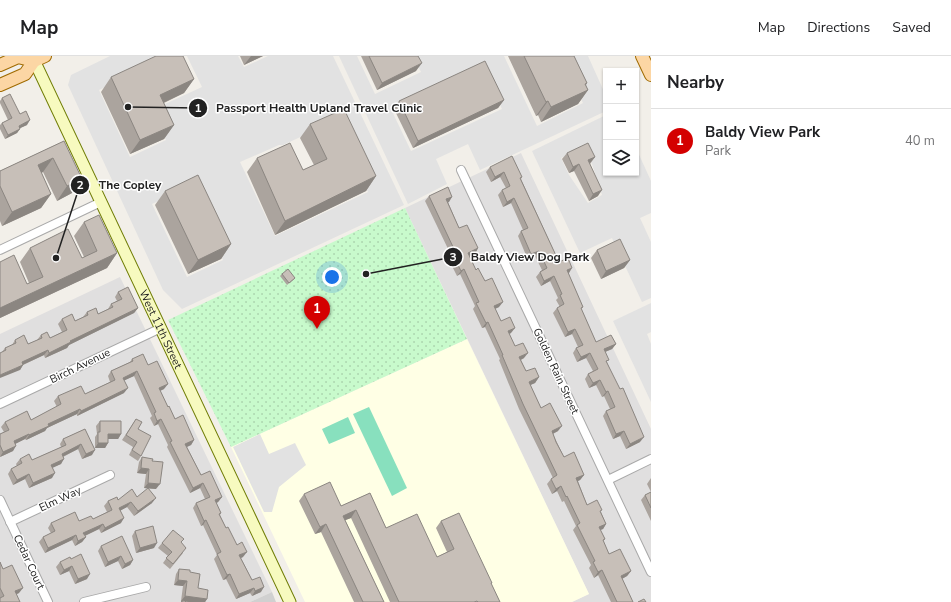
<!DOCTYPE html>
<html lang="en">
<head>
<meta charset="utf-8">
<style>
	:root { --surface:#fff; --page:#f6f6f6; --text:#202124; --muted:#757577; --line:#e0e0e0; --accent:#d40000 }
	body { margin:0; font-family:"Nunito Sans",sans-serif; background:var(--page); color:var(--text) }
	.controls { position:absolute; right:12px; top:12px; display:grid; overflow:hidden; border-radius:0px; box-shadow:0 1px 3px #0004 }
	.controls button { width:36px; height:36px; display:grid; place-items:center; padding:0; border:0; border-bottom:1px solid var(--line); background:var(--surface); color:var(--text); font:20px sans-serif }
	.you { position:absolute; left:332px; top:221px; width:14px; height:14px; margin:-10px; border:3px solid #fff; border-radius:50%; background:#1a73e8; box-shadow:0 0 0 6px #1a73e833 }
	.badge { display:grid; place-items:center; width:26px; height:26px; border-radius:50%; background:var(--accent); color:#fff; font-size:13px; font-weight:700 }
	.pin { position:absolute; translate:-50% -33px; filter:drop-shadow(0 1px 2px #0008) }
	.pin::after { content:''; position:absolute; top:21px; width:14px; height:12px; background:inherit; clip-path:polygon(0 0,100% 0,50% 100%) }
	.list { margin:0; padding:0; list-style:none }
	h2 { display:flex; justify-content:space-between; align-items:center; height:52px; margin:0; padding:0 16px; font-size:17px }
	h2 small { font-size:13px; font-weight:400; color:var(--muted) }
	.list li { display:grid; grid-template-columns:26px 1fr auto; gap:12px; align-items:center; box-sizing:border-box; height:64px; padding:0 16px; border-top:1px solid var(--line) }
	.list b { display:block; font-size:15px; white-space:nowrap }
	.list p { margin:0; font-size:13px; white-space:nowrap; color:var(--muted) }
	.list em { font-size:13px; font-style:normal; color:var(--muted) }
	.icon { flex:none; width:22px; height:22px; fill:none; stroke:currentColor; stroke-width:2; stroke-linecap:round; stroke-linejoin:round }
	.map { position:relative; flex:none; width:651px; height:546px; overflow:hidden }
	header { display:flex; align-items:center; gap:24px; box-sizing:border-box; height:56px; padding:0 20px; background:var(--surface); border-bottom:1px solid var(--line) }
	header strong { font-size:19px }
	nav { display:flex; gap:22px; margin-inline-start:auto; font-size:14px }
	main { display:flex }
	aside { flex:1; background:var(--surface) }
	.map>svg:first-child { display:block }
</style>
</head>
<body>
<header>
<strong>Map</strong>
<nav><a>Map</a><a>Directions</a><a>Saved</a></nav>
</header>
<main>
<div class="map">
<svg width="651" height="546" viewBox="0 0 651 546">
	<defs>
		<pattern id="park-dots" width="8" height="8" patternUnits="userSpaceOnUse"><rect width="8" height="8" fill="#c8facc"/><path d="M2 2h.1M6 6h.1" fill="none" stroke="#acd6af" stroke-width="1.8" stroke-linecap="round"/></pattern>
	</defs>
	<rect width="100%" height="100%" fill="#f2efe9"/>
	<g fill="#e0dfdf">
		<path d="M521,97l130,276v173h-79l17,-8 -184,-386z"/>
		<path d="M120,221l152,315 -22,10h-250v-268z"/>
	</g>
	<path fill="#ffffe5" d="M467,283l122,255 -17,8h-267l-74,-155z"/>
	<path fill="#d0d0d0" d="M272,536l4,10h-26z"/>
	<path fill="url(#park-dots)" d="M405,152l62,131 -236,108 -63,-127z"/>
	<g fill="#88e0be">
		<path d="M369,351l38,81 -15,8 -39,-82z"/>
		<path d="M348,361l7,16 -26,11 -7,-15z"/>
	</g>
	<g fill="#e2e2e2" fill-rule="evenodd">
		<path d="M110,0h61l-72,34 31,67 36,-17 -14,-30 50,-23 -15,-31h51l6,11 24,-11h65l71,149 -222,104 -19,-19 -95,-205 3,-10zM335,65l33,71 -93,44 -35,-74 39,-17h4zM188,131l35,73 -36,17 -35,-73z"/>
		<path d="M339,0h18l18,38 46,-22 -8,-16h91l33,70 46,-23 -22,-47h27l18,40v15l-126,59 -12,-26 -32,15 11,25 -39,20zM481,8l21,45 -91,42 -21,-44z"/>
		<path d="M606,59v58h30v-25l15,33v32l-11,5 11,24v56l-9,4 -30,-64 -32,15 -48,-102zM584,92l8,16 10,31 -14,8 -19,-28 -8,-17z"/>
		<path d="M651,247v29l-4,2 4,10v58l-38,-81z"/>
		<path d="M260,378l9,20 26,-11 11,22 -27,22 -7,25h-8l-31,-65z"/>
	</g>
	<g fill="none" stroke-linecap="round" stroke-linejoin="round">
		<g stroke="#a9a9a9" stroke-width="10">
			<g id="street">
				<path d="M461,114l190,402"/>
				<path d="M0,194l101,-48"/>
				<path d="M0,348l161,-76"/>
				<path d="M608,424l43,-21"/>
				<path d="M0,444l48,102"/>
				<path d="M10,466l100,-47"/>
				<path d="M84,546l62,-15"/>
			</g>
		</g>
		<g stroke="#707d05" stroke-width="13">
			<g id="secondary">
				<path id="s1" d="M32,0l258,546"/>
			</g>
		</g>
		<g stroke="#a06b00" stroke-width="14">
			<g id="primary">
				<path d="M642,0l9,19"/>
				<path d="M0,9l18,-8 16,4"/>
				<path d="M0,29l25,-11 9,-13 11,-5"/>
			</g>
		</g>
		<use href="#street" stroke="#fff" stroke-width="8"/>
		<use href="#secondary" stroke="#f7fabf" stroke-width="11"/>
		<use href="#primary" stroke="#fcd6a4" stroke-width="12"/>
	</g>
	<g fill="#aba49e">
		<path d="M240,0h23l-19,9z"/>
		<path d="M361,0h57l-2,15 -39,19z"/>
		<path d="M508,0h66l13,27 -1,2 2,5 -10,14 -37,18 -3,-7 -2,1z"/>
		<path d="M111,21l83,2 -10,14 -20,10 10,22 -10,14 -34,15 -29,-62z"/>
		<path d="M2,42l18,16 7,11 -7,3 -3,5 -12,6 -5,-10v-4l2,-2 6,-3 -8,-17v-2z"/>
		<path d="M504,44l-6,8 -85,40 -19,-39 5,-8z"/>
		<path d="M310,68l66,52 -10,15 -91,44 -28,-63 10,-14 46,12 11,-5 -14,-27z"/>
		<path d="M64,85l8,52 -15,8 -14,-29 -2,1 10,21 -10,14 -39,18 -2,-5v-50z"/>
		<path d="M567,97l28,4 -5,7 8,32 -9,5 -15,-30 -5,2 -7,-14z"/>
		<path d="M490,111l32,10 -1,2 38,83 10,11h-1l15,34 -2,2 15,33 20,2 -4,5 -7,3 2,10 33,80 -14,7 -6,-13 -7,3 -10,-23 3,-5 4,-2 -6,-13 -2,1 -6,-12 -7,3 -4,-9 3,-5 5,-3 -7,-13 -9,4 -4,-9 3,-5 2,-1 -6,-13 -7,3 -12,-24 4,-5 3,-1 -4,-7 2,-2 -8,-17 -9,5 -5,-9 4,-5 2,-2 -7,-14 -7,4 -10,-24 3,-5 2,-1 -12,-27 -8,4 -5,-12 4,-5 4,-2 -6,-11 -9,5 -5,-10z"/>
		<path d="M165,135l66,53 -10,15 -33,15 -33,-69z"/>
		<path d="M429,140l20,6h-1l11,26 19,20 -3,6 -6,2 7,14 9,11 14,26 -4,2 6,12 10,12 -2,1 6,12 9,12 -3,2 5,11 13,6 -4,6 -5,2 11,23 17,23 -5,3 11,23 20,18 -4,5 -2,1 9,24 14,7 5,12 -3,5 -3,1 5,9 -2,2 6,13 22,17 -4,5 -5,3 11,23h-22l-13,-27 -4,3 -5,-10 2,-3 -18,-35 3,-4 -12,-25 -2,1 -5,-11 -5,3 -5,-10 4,-5 2,-1 -34,-69 -20,-49 1,-1 -15,-32 -3,1 -9,-19 2,-3 -15,-32 -3,2 -10,-20 3,-3 -25,-52z"/>
		<path d="M84,166l33,31 -10,15 -107,50v-56l27,22 2,-1 -9,-21 10,-14 52,10 2,-1 -10,-21z"/>
		<path d="M597,194l33,10 -6,8 -23,11 -10,-21z"/>
		<path d="M282,218l13,4 -2,2 -6,5 -7,-9z"/>
		<path d="M118,236l20,16 -4,5 -65,32 -2,3 -22,10 -1,-3 -21,10 -3,5 -18,-18 3,-4 7,-3 3,-5 13,4 9,-4 4,-5 9,3 12,-6 -4,-8 4,-5 13,2 8,-4 4,-5 11,2 10,-5 3,-5 6,-3 -2,-4z"/>
		<path d="M132,303l16,6 16,24 -4,2 8,16 7,12 19,21 -3,5 -4,2 14,28 21,22 -4,5 -2,1 5,10 -1,2 6,13 11,17 6,12 -2,1 11,22 9,12 -9,4 -2,-3 -14,6 -10,-20 -3,1 -9,-21 3,-4 -14,-30 -2,1 -8,-18 3,-5 9,-4 -5,-11 -10,5 -23,-46 1,-2 -10,-21 -4,2 -4,-8 2,-2 -18,-40 -10,4v13l-47,23v-2l-30,14 -2,3 -19,9 -1,-1 -10,5 -2,7 -13,6v-23l4,-2 -3,-5 4,-5 26,-2 26,-13 -3,-6 4,-5 27,-2 25,-12 -2,-6 3,-5 19,-9z"/>
		<path d="M136,363l2,10 3,27 -3,5 -9,-6 4,-8 -11,-7z"/>
		<path d="M100,365l21,13 -3,5h-10v4l-3,5h-10v-11l2,-3 -1,-8z"/>
		<path d="M85,373l7,26 -10,4 -4,-10 -15,8 -2,7 -8,3 -1,11 -23,10 -4,-9 -12,6 -5,-11 3,-5 6,-3 -1,-2 4,-5 12,1 29,-13 -1,-3 3,-5z"/>
		<path d="M142,401l10,4 4,28 -12,-1 2,-14 -9,-1 2,-11z"/>
		<path d="M651,422v43l-10,-21 4,-5 6,-3 -4,-8z"/>
		<path d="M370,437l16,35 51,29 10,-5 -11,-24 5,-7 51,62 -1,1 9,18h-110l-39,-84 -6,2 39,82h-30l-33,-70 -6,2 -16,-33 5,-7 37,12z"/>
		<path d="M137,441l15,6 -18,13 -7,-9 -6,3v13l-20,10 -2,-4 -14,7 1,1 -4,5 -7,4 -3,-6 -27,13 -6,-11 4,-5 8,-4 -3,-5 3,-5 28,-2 14,-2 14,-7 -3,-6 4,-5z"/>
		<path d="M135,475l19,17 -18,5 -4,-17z"/>
		<path d="M162,487h19l2,10 -13,16 -7,-6 5,-7 -10,-8z"/>
		<path d="M101,490l32,14 -3,5 -8,4 -4,-8 -13,6 -7,-16z"/>
		<path d="M71,503l16,20 -12,5 -6,-13 -9,4 -4,-8 4,-5z"/>
		<path d="M0,506l3,7 16,24 -19,9z"/>
		<path d="M179,513l11,3 8,16 9,11 -2,3h-16l-8,-1 2,-15 -9,-1 2,-11z"/>
	</g>
	<g fill="#8b8681">
		<path d="M251,0h12l-19,9z"/>
		<path d="M422,7l-6,8 -39,19 5,-7z"/>
		<path d="M194,23l-10,14 -34,16 10,-14z"/>
		<path d="M587,27l-8,11 9,-4 -10,14 -37,18 10,-15z"/>
		<path d="M504,44l-6,8 -85,40 5,-7z"/>
		<path d="M548,45l-10,14 -2,1 10,-14z"/>
		<path d="M30,64l-3,5 -11,5 3,-4z"/>
		<path d="M174,69l-10,14 -34,15 10,-14z"/>
		<path d="M20,73l-3,4 -12,6 3,-4z"/>
		<path d="M595,101l-5,6 -6,4 4,-7z"/>
		<path d="M53,102l-10,14 -15,8 10,-15z"/>
		<path d="M579,108l-5,7 -5,2 4,-6z"/>
		<path d="M504,116l-4,5 -9,5 4,-5z"/>
		<path d="M376,120l-10,15 -91,44 10,-14z"/>
		<path d="M82,123l-10,14 -15,8 10,-15z"/>
		<path d="M602,134l-4,6 -9,5 4,-7z"/>
		<path d="M51,138l-10,14 -39,18 10,-14z"/>
		<path d="M452,141l-3,5 -6,3 3,-6z"/>
		<path d="M514,142l-3,5 -8,4 4,-5z"/>
		<path d="M231,188l-10,15 -33,15 10,-14z"/>
		<path d="M478,192l-3,6 -11,4 4,-5z"/>
		<path d="M539,195l-4,5 -7,4 3,-6z"/>
		<path d="M117,197l-10,15 -107,50v-10z"/>
		<path d="M630,204l-6,8 -23,11 5,-8z"/>
		<path d="M572,212l-3,5 -6,2 4,-5z"/>
		<path d="M464,213l-4,5 -3,2 4,-5z"/>
		<path d="M554,220l-4,5 -9,5 3,-5z"/>
		<path d="M503,246l-4,5 -9,4 4,-5z"/>
		<path d="M138,252l-4,5 -65,32 -2,3 -22,10 4,-5 21,-12z"/>
		<path d="M488,266l-3,5 -3,1 4,-5z"/>
		<path d="M515,272l-4,5 -6,3 3,-5z"/>
		<path d="M575,273l-3,5 -7,3 3,-5z"/>
		<path d="M616,288l-4,5 -12,5 4,-5z"/>
		<path d="M48,294l-4,5 -26,12 4,-5z"/>
		<path d="M528,297l-4,5 -8,4 3,-5z"/>
		<path d="M590,297l-4,5 -9,4 4,-5z"/>
		<path d="M23,309l-3,5 -20,8v-3z"/>
		<path d="M137,315l-3,5 -15,7 4,-5z"/>
		<path d="M539,321l-4,6 -9,4 3,-5z"/>
		<path d="M600,324l-4,5 -7,3 4,-5z"/>
		<path d="M168,328l-4,5 -9,4 4,-5z"/>
		<path d="M128,332l-4,5 -47,23 4,-5z"/>
		<path d="M608,335l-4,5 -2,1 4,-5z"/>
		<path d="M80,353l-3,5 -30,14 -2,3 -19,9 3,-5 19,-11z"/>
		<path d="M161,363l-3,5 -4,2 3,-5z"/>
		<path d="M562,370l-4,5 -10,5 4,-5z"/>
		<path d="M624,375l-4,5 -7,3 3,-5z"/>
		<path d="M29,378l-4,5 -14,7 3,-5z"/>
		<path d="M108,378h13l-3,5h-13z"/>
		<path d="M644,381l-4,5 -14,7 4,-5z"/>
		<path d="M194,384l-3,5 -9,4 3,-5z"/>
		<path d="M98,387h10l-3,5h-10z"/>
		<path d="M81,388l-3,5 -20,10 4,-5z"/>
		<path d="M16,390l-3,5 -13,6 3,-5z"/>
		<path d="M95,394l-3,5 -10,4 4,-5z"/>
		<path d="M64,403l-3,5 -13,6 3,-5z"/>
		<path d="M141,412l8,1 -3,5 -9,-1z"/>
		<path d="M55,417l-3,5 -23,10 4,-5z"/>
		<path d="M29,418l-4,5 -12,6 4,-5z"/>
		<path d="M584,419l-4,5 -7,3 3,-5z"/>
		<path d="M148,427l12,1 -4,5 -12,-1z"/>
		<path d="M203,427l-3,5 -10,5 3,-5z"/>
		<path d="M561,430l-4,5 -5,3 4,-5z"/>
		<path d="M222,441l-4,5 -6,4 3,-6z"/>
		<path d="M156,442l-4,5 -18,13 4,-5z"/>
		<path d="M131,446l-4,5 -11,6 3,-5z"/>
		<path d="M356,454l-5,8 -13,5 5,-7z"/>
		<path d="M124,462l-3,5 -20,10 4,-5z"/>
		<path d="M206,464l-3,5 -2,1 3,-5z"/>
		<path d="M103,468l-4,5 -19,9 3,-5z"/>
		<path d="M326,468l-5,8 -6,2 5,-7z"/>
		<path d="M606,468l-3,5 -8,3 4,-5z"/>
		<path d="M76,479l-4,5 -27,13 3,-5z"/>
		<path d="M86,481l-4,5 -7,4 3,-5z"/>
		<path d="M157,487l-3,5 -18,5 4,-5z"/>
		<path d="M247,496l-4,5 -7,3 3,-5z"/>
		<path d="M121,500l-3,5 -13,6 3,-5z"/>
		<path d="M133,504l-3,5 -8,4 3,-5z"/>
		<path d="M72,510l-3,5 -9,4 4,-5z"/>
		<path d="M602,514l-4,5 -4,3 4,-6z"/>
		<path d="M631,515l-4,5 -9,5 3,-5z"/>
		<path d="M90,518l-3,5 -12,5 3,-5z"/>
		<path d="M230,518l-4,5 -3,1 4,-5z"/>
		<path d="M178,524l9,1 -4,5 -9,-1z"/>
		<path d="M264,531l-3,5 -9,4 3,-5z"/>
		<path d="M23,532l-4,5 -7,3 3,-5z"/>
		<path d="M254,532l-4,5 -14,6 3,-5z"/>
		<path d="M185,540l22,3 -2,3h-16l-8,-1z"/>
	</g>
	<g fill="#c7bfb8" stroke="#8b8681">
		<path d="M156,0h27l11,23 -34,16 14,30 -34,15 -29,-63z"/>
		<path d="M369,0h49l4,7 -40,20z"/>
		<path d="M524,0h50l13,27 -2,1 3,6 -37,17 -3,-6 -2,1z"/>
		<path d="M485,5l19,39 -86,41 -19,-40z"/>
		<path d="M10,38l10,20 6,-3 4,9 -11,6 1,3 -12,6 -6,-12 10,-5 -10,-20z"/>
		<path d="M344,53l32,67 -91,45 -28,-63 33,-15 13,27 24,-11 -17,-35z"/>
		<path d="M64,85l18,38 -15,7 -14,-28 -15,7 13,29 -39,18 -12,-26v-15z"/>
		<path d="M588,87l7,14 -7,3 14,30 -9,4 -14,-30 -6,3 -6,-14z"/>
		<path d="M512,100l10,21 -2,1 39,84 9,-4 4,10 -5,2 16,37 -2,1 15,34 15,-7 5,9 -12,5 5,11 -3,1 14,28 3,-1 21,49 -14,7 -6,-13 -8,3 -10,-23 9,-4 -7,-16 -2,1 -6,-12 -7,3 -5,-9 10,-5 -8,-16 -9,4 -5,-9 7,-3 -8,-16 -7,3 -11,-24 7,-4 -4,-9 2,-1 -8,-18 -10,5 -4,-9 7,-4 -8,-17 -8,3 -10,-23 7,-3 -14,-30 -7,4 -5,-12 8,-4 -6,-14 -9,5 -5,-10z"/>
		<path d="M198,119l33,69 -33,16 -33,-69z"/>
		<path d="M448,131l4,10 -6,2 13,29 8,-3 11,23 -10,5 8,17 2,-2 7,13 7,-3 11,24 -9,4 7,15 9,-4 5,11 -7,3 7,15 8,-3 5,10 -9,4 7,14 9,-3 4,9 -10,5 12,26 9,-5 12,23 -10,5 4,11 8,15 10,-5 10,23 -8,3 11,27 10,-5 5,10 -2,1 6,13 -7,3 6,12 -2,1 6,14 11,-5 11,22 -10,5 12,26h-16l-15,-32 -4,2 -5,-10 2,-1 -18,-36 3,-2 -13,-27 -1,1 -5,-11 -5,3 -5,-10 6,-4 -34,-71 -21,-49h1l-15,-33 -2,1 -10,-20 3,-1 -15,-33 -3,2 -10,-20 3,-2 -25,-53z"/>
		<path d="M99,159l18,38 -117,55v-46l14,-7 13,29 16,-7 -13,-29 38,-19 14,29 15,-7 -13,-29z"/>
		<path d="M620,183l10,21 -24,11 -9,-21z"/>
		<path d="M288,213l7,9 -6,5 -7,-9z"/>
		<path d="M128,231l10,21 -68,33 1,1 -22,11 -1,-3 -26,12 1,3 -23,10v-22l6,-3 -1,-2 11,-5 -1,-3 9,-5 4,9 14,-6 -1,-3 6,-3 3,6 17,-8 -5,-11 10,-5 3,7 13,-6 -1,-3 9,-4 2,6 15,-7 -2,-3 11,-5 -4,-7z"/>
		<path d="M143,298l5,11 9,-4 11,23 -9,4 9,19 1,-1 6,13 8,-4 11,25 -9,4 16,31 9,-4 12,26 -7,3 6,13 -2,1 7,14 2,-1 9,18 5,-3 5,10 -8,3 13,25 8,-3 4,10 -9,4 -1,-3 -15,6 -9,-20 -3,1 -10,-21 4,-2 -15,-32 -2,1 -8,-18 14,-6 -7,-14 -10,5 -23,-46 2,-1 -11,-22 -4,2 -3,-8 2,-1 -19,-41 -14,7 5,10 -47,23 -1,-2 -32,15 1,2 -20,9v-1l-15,7 2,5 -13,6 -3,-7v-11l9,-4 -4,-8 22,-11 4,9 30,-16 -3,-8 23,-10 4,8 30,-14 -4,-9 22,-10 -1,-2z"/>
		<path d="M136,363l6,3 -4,7 13,7 -10,20 -9,-6 5,-8 -11,-7z"/>
		<path d="M100,365h21v13h-13v9h-10v-11h2z"/>
		<path d="M85,373l10,21 -9,4 -5,-10 -19,10 2,5 -13,6 4,8 -22,10 -4,-9 -12,6 -6,-11 11,-6 -2,-4 9,-5 3,6 34,-15 -3,-6z"/>
		<path d="M142,401l11,2 -1,2 11,1 -3,22 -12,-1 1,-14 -8,-1z"/>
		<path d="M330,426l11,24 29,-13 16,35 31,-14 20,43 17,-8 -13,-28 18,-8 33,70h-1l9,19h-22l-1,-1 -3,1h-75l-43,-92 -13,6 41,86h-21l-37,-78 -6,3 -16,-33z"/>
		<path d="M148,432l8,10 -18,13 -7,-9 -12,6 5,10 -19,10 -2,-4 -20,9 3,4 -8,4 -2,-6 -28,13 -5,-11 12,-6 -4,-8 24,-11 4,9 12,-5 2,3 19,-9 -4,-9 9,-4 1,3 14,-11 5,8z"/>
		<path d="M651,436v16l-6,-13z"/>
		<path d="M153,470l4,17 -17,5 -5,-17z"/>
		<path d="M173,474l11,9 -3,3 5,6 -13,16 -7,-6 6,-6 -10,-9z"/>
		<path d="M122,480l11,24 -8,4 -4,-8 -13,6 -7,-16z"/>
		<path d="M81,498l9,20 -12,5 -6,-13 -8,4 -4,-8 10,-5 1,2z"/>
		<path d="M0,506l3,7 9,-4 11,23 -8,3 5,11h-20v-4l4,-2 -4,-8z"/>
		<path d="M179,513l11,1v2l10,2 -2,14 10,2 -1,9 -22,-3 2,-15 -9,-1z"/>
		<path d="M644,543l2,3h-8z"/>
		<path d="M184,544l2,2h-5z"/>
	</g>
	<g text-anchor="middle" dominant-baseline="central" stroke-width="3" stroke-linejoin="round" paint-order="stroke">
		<g font-size="11" fill="#222" stroke="#fff">
			<text stroke="none"><textPath href="#s1" startOffset="302">West 11th Street</textPath></text>
			<text transform="translate(80 310) rotate(-26)">Birch Avenue</text>
			<text transform="translate(556 315) rotate(65)">Golden Rain Street</text>
			<text transform="translate(60 443) rotate(-25)">Elm Way</text>
			<text transform="translate(29 506) rotate(65)">Cedar Court</text>
		</g>
	</g>
	<path fill="none" stroke="#222" stroke-width="1.5" d="M128 51L198 52M56 202L80 129M366 218L453 201"/>
	<g fill="#222" stroke="#fff" stroke-width="1.5">
		<circle cx="128" cy="51" r="4"/>
		<circle cx="56" cy="202" r="4"/>
		<circle cx="366" cy="218" r="4"/>
		<circle cx="198" cy="52" r="10"/>
		<circle cx="80" cy="129" r="10"/>
		<circle cx="453" cy="201" r="10"/>
	</g>
	<g font-size="12" text-anchor="middle" font-weight="bold" fill="#fff">
		<text x="198" y="56">1</text>
		<text x="80" y="133">2</text>
		<text x="453" y="205">3</text>
	</g>
	<g font-size="12" text-anchor="middle" font-weight="bold" fill="#222" stroke="#fff" stroke-width="3" stroke-linejoin="round" paint-order="stroke">
		<text x="319" y="56">Passport Health Upland Travel Clinic</text>
		<text x="130" y="133">The Copley</text>
		<text x="530" y="205">Baldy View Dog Park</text>
	</g>
</svg>
<div class="controls">
<button>+</button>
<button>−</button>
<button><svg class="icon" aria-label="layers" viewBox="0 0 24 24"><path d="M12 4l9 5-9 5-9-5zM3 14l9 5 9-5"/></svg></button>
</div>
<div class="you"></div>
<div class="pin badge" style="left:317px;top:273px">1</div>
</div>
<aside>
<h2>Nearby<small></small></h2>
<ul class="list">
<li><span class="badge">1</span><div><b>Baldy View Park</b><p>Park</p></div><em>40 m</em></li>
</ul>
</aside>
</main>
</body>
</html>
